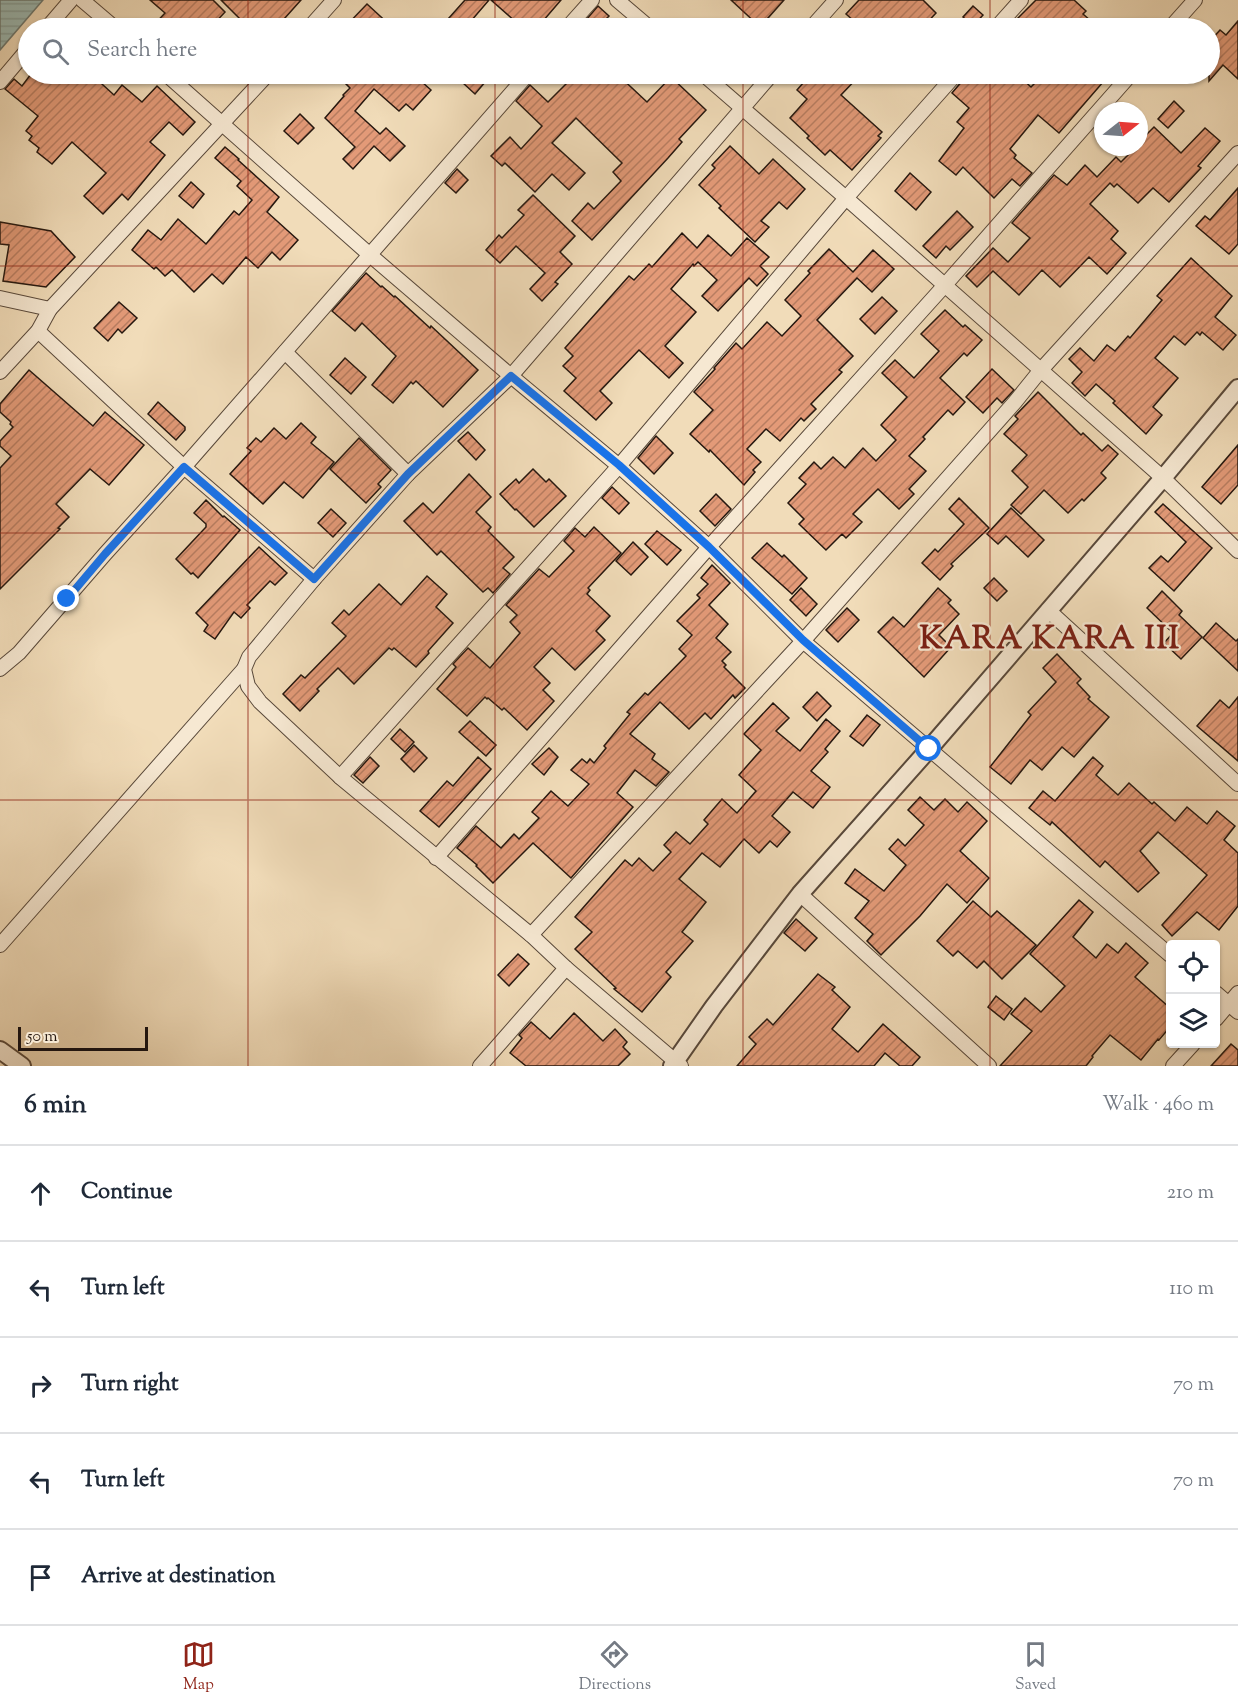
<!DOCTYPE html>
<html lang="en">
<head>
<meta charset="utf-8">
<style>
	:root { --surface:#fff; --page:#f2f2f3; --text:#1f2937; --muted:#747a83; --line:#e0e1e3; --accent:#8f2418 }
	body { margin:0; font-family:"Sorts Mill Goudy",serif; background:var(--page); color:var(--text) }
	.controls { position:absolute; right:18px; bottom:18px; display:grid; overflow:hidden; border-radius:6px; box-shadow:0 2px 4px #0004 }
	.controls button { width:54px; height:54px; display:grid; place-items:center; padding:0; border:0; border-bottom:2px solid var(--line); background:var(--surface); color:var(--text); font:30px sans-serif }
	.compass { position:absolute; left:1094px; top:102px; width:54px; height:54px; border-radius:50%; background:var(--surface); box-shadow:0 2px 4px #0004; rotate:73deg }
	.scale { position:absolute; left:18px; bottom:15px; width:130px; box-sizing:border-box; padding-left:6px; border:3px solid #25170f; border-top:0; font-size:16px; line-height:21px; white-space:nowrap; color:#25170f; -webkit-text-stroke:4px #f6e8d2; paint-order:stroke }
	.stop { position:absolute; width:18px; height:18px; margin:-14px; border:4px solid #1a73e8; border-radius:50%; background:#fff }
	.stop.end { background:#1a73e8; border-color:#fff; box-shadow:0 2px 6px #0008 }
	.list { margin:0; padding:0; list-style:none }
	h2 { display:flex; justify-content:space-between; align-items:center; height:78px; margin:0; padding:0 24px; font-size:26px }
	h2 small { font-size:20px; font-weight:400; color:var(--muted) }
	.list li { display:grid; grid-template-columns:39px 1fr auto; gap:18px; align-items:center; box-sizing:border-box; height:96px; padding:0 24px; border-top:2px solid var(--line) }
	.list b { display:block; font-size:22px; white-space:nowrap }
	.list em { font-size:20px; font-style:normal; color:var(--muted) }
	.icon { flex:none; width:33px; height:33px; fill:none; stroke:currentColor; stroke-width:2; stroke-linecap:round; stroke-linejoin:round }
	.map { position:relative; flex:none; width:1238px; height:1066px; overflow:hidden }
	.search { position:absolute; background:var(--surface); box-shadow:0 2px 4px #0004; left:18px; right:18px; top:18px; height:66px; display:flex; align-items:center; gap:15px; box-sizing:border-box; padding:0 21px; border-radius:33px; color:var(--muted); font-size:22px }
	.sheet { height:558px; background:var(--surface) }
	nav { display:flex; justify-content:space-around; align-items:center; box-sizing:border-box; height:84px; border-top:2px solid var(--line); background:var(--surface); font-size:16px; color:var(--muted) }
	nav a { display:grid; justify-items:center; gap:3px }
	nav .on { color:var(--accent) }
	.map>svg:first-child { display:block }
</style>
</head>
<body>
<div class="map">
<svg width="1238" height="1066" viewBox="0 0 1238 1066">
	<defs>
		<pattern id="water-rules" width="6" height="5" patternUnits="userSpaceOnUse" patternTransform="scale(1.5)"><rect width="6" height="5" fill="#9bbab4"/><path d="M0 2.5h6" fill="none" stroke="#859f9a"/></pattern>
		<pattern id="building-hatch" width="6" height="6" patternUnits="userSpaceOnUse" patternTransform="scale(1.5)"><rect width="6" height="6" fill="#e39a78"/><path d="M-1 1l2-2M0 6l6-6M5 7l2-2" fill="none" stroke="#b87d61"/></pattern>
	</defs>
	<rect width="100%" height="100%" fill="#f1dcb9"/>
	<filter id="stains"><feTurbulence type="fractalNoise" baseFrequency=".00333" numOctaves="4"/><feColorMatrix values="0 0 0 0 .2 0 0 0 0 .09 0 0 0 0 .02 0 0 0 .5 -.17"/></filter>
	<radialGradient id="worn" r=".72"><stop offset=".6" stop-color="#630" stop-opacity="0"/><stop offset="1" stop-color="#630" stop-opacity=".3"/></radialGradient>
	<path fill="url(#water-rules)" stroke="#6c7972" stroke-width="1.5" d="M0,0h43l-43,50z"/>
	<g fill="url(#building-hatch)" stroke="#25170f" stroke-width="1.5">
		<path d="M150,0h63l12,12 -15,16h-59l14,-15z"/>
		<path d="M221,0h80l-25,28h-24l-7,-4z"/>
		<path d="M465,0h24l-24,28h-25z"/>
		<path d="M491,0h70l-24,28h-25l5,-5z"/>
		<path d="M731,0h53l-24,27z"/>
		<path d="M859,0h64l13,13 -14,15h-60l-16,-14z"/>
		<path d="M1036,0h38l12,11 -3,3 16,14h-78l-7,-6z"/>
		<path d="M367,4l26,24h-49z"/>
		<path d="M598,6l11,10 -12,12h-3l-8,-8z"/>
		<path d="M973,6l10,9 -10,11 -10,-9z"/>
		<path d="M1238,21v58l-15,-14 -14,16v-39l11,-12 6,5z"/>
		<path d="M31,74h60l23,21 8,-10 20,17 15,-16 38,36 -12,13 -14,-13 -19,20 15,13 -37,45 -6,-6 -19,20 -19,-18 22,-23 -34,-31 -20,22 -15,-12 2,-4 -10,-8 3,-4 -6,-5 12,-15 -33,-27 9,-10 8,7z"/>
		<path d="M336,74h93l-7,8 9,8 -18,20 -7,-6 -7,7 -25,-22 -19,22 25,23 6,-6 19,18 -15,15 -16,-15 -21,23 -10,-10 12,-12 -30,-29 19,-22 -1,-1 7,-7z"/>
		<path d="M471,74h7l8,7 -11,13 -12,-11z"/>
		<path d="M576,74h41l30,28 24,-25 35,33 -27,29 3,3 -14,16 -76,82 -20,-19 16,-18 6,6 27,-28 -8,-9 9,-9 -46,-45 -24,25 33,30 -16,17 -17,-16 -17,18 -30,-29 -3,3 -11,-10 19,-19 11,12 21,-23 -26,-25 14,-16 18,17z"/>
		<path d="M811,74h50l-20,21 41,37 -4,4 3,2 -29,32 -22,-20 -5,5 -18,-17 2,-2 -19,-18 17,-19 -10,-9z"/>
		<path d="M968,74h32l10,8 7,-8 14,13 13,-13h66l-51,59 -21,-18 -28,34 6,6 -2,3 18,15 -12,13 -8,-7 -18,19 -31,-31 -7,8 -17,-14 25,-33 -7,-6 12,-14 -17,-15z"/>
		<path d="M1174,101l10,10 -16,17 -10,-9z"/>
		<path d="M300,114l14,14 -16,16 -14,-13z"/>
		<path d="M1154,127l27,26 24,-25 15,13 -22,25 3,2 -32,34 -16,-14 -15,15 -21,-19 -3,3 -4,-4 -20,21 28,27 -7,8 15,14 -19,21 -18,-17 -29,30 -18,-17 -23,25 -26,-24 -16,16 -11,-11 27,-28 15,14 22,-24 -18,-15 42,-48 13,10 18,-20 12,12 19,-20 5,5 15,-15h3v-5z"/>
		<path d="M730,146l29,28 14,-15 32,30 -18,20 -8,-7 -18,19 8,6 -14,15 -36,-34 2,-2 -22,-21 16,-17 -3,-3z"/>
		<path d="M225,147l14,12 -1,1 41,37 -12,15 31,28 -18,20 -8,-8 -14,16 -12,-11 -23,27 -11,-10 -18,18 -22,-22 -7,6 -9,-9 -2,2 -22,-19 16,-20 13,10 17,-21 28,25 28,-33 5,4 13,-15 -15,-14 4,-5 -26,-23z"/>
		<path d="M457,169l11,11 -12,13 -11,-10z"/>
		<path d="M910,173l21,19 -15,18 -21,-19z"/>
		<path d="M191,182l13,12 -11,14 -14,-12z"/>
		<path d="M1238,188v56l-9,10 -33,-28 9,-10 5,4z"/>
		<path d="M533,195l42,41 -15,16 12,12 -17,18 3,2 -16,17 -12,-12 15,-16 -29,-27 -16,17 -14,-13 13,-15 3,3 22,-23 -6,-5z"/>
		<path d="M957,211l16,16 -23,23 -4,-4 -10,12 -13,-12z"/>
		<path d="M0,222l51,9 24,26 -29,30 -43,-6 6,-36 -9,-1z"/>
		<path d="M682,233l15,15 11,-13 23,21 16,-18 22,19 -9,9 8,8 -11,12 -8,-8 -31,33 -16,-15 15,-16 -19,-18 -4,4 -1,-2 -22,25 25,23 -31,34 18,17 -14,15 -30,-28 -39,41 12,12 -16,17 -32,-29 12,-13 -13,-12 10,-10 -8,-8 64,-72 5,4 15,-16 3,3z"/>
		<path d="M829,249l24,23 20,-22 21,19 -22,23 -15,-14 -40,42 36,36 -14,14 3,2 -31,32 5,5 -12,12 -3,-3 -21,23 -14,-12 -19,20 14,13 -8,8 2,2 -11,13 -34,-35 -1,2 -19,-18 23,-24 -19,-18 21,-23 -1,-1 22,-25 6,6 25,-27 15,14 19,-20 -16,-16 25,-27 -2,-2z"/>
		<path d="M1191,258l41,38 -17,21 21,18 -13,15 -21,-18 -2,3 -3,-3 -12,13 -11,-9 -19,22 23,20 -25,29 9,8 -16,19 -33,-31 2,-2 -19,-17 -11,12 -13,-13 10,-11 -13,-13 11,-11 14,13 13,-16 8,6 13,-15 2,2 32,-38 -5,-4z"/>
		<path d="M366,273l15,14 1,-1 12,11 1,-1 35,32 1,-2 47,44 -35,37 -27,-26 -3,3 -2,-2 -18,21 -21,-18 24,-29 -34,-33 -7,8 -23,-20z"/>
		<path d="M882,297l15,14 -22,23 -15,-15z"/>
		<path d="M119,302l18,16 -15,15 -4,-4 -10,12 -14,-13z"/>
		<path d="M945,310l18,17 2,-2 17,15 -15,16 -3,-3 -24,25 25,24 -12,13 -5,-5 -25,27 2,2 -16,17 17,15 -17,18 5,5 -15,15 -21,-20 -25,25 9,8 -16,16 -4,-4 -16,16 -27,-26 5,-5 -16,-16 18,-19 -7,-6 15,-16 7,7 12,-12 12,11 18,-20 13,13 20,-21 -15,-15 26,-28 -25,-24 13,-13 19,18 25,-27 -18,-17z"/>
		<path d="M345,358l21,19 -15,17 -21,-19z"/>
		<path d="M992,369l22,21 -12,13 -5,-5 -14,15 -17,-16z"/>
		<path d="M29,370l64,56 12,-14 39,33 -35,40 -19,-16 -34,35 13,13 -11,11 2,1 -60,60v-121l11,-12 -11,-10v-5l13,-14 -3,-3 1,-2 -11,-10v-8z"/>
		<path d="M1038,392l43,43 2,-2 19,18 6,-6 10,9 -17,19 5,5 -22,23 -2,-2 -14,14 -24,-23 -23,24 -10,-9 17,-18 -16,-16 15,-16 -23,-21 14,-15 -3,-3z"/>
		<path d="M158,402l27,25v3l-9,10 -28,-26z"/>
		<path d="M301,423l15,14 -5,6 23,19 -31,36 -19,-16 -21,22 -33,-30 21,-23 -4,-3 9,-10 5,4 13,-14 12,11z"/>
		<path d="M468,432l17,18 -9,10 -18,-19z"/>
		<path d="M656,436l17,17 -19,21 -16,-16z"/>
		<path d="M359,438l32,32 -13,14 3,3 -15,16 -36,-34z"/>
		<path d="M1238,445v40l-17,19 -19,-17z"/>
		<path d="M533,469l13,13 3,-3 17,17 -32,31 -18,-18 -1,1 -15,-16 16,-15 3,4z"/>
		<path d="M469,474l22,23 -15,15 15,15 -3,4 26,26 -11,11 7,6 -17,19 -5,-5 -5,4 -42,-41 -4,4 -33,-34 19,-18 10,10z"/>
		<path d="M612,487l17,16 -10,11 -17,-16z"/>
		<path d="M716,494l15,15 -16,17 -15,-15z"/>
		<path d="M959,498l30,30 -38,36 2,2 -13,14 -18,-17 13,-14 3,3 26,-28 -15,-15z"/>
		<path d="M206,500l17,17 1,-1 16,14 -42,48 -5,-5 -2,1 -15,-15 30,-32v-3l-12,-11z"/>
		<path d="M1163,504l49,44 -38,43 -25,-23 12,-12 7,6 18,-20 -31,-30z"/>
		<path d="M1011,508l33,32 -16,17 -22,-21 -8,8 -11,-10z"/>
		<path d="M331,509l15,14 -13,14 -15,-14z"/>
		<path d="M594,527l27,26 -33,35 2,2 -3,4 23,22 -14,15 9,9 -30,30 -23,-22 -18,19 16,16 -7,7 11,11 -27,29 -23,-22 -2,2 -14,-12 -1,1 -2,-2 -18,19 -30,-27 19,-22 -3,-3 15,-16 22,20 30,-35 -10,-11 7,-7 -11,-10 33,-36 10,8 25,-26 -10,-10 11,-13 10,9z"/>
		<path d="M657,531l24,19 -14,15 -22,-21z"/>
		<path d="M633,542l15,15 -17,18 -15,-14z"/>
		<path d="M767,543l15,14 2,-2 23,23 -15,16 -40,-36z"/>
		<path d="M259,547l28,26 -12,12 -5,-4 -23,24 3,3 -9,10 -7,-6 -19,27 -11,-8 4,-6 -12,-12z"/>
		<path d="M712,565l18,18 -21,22 19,19 -12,14 15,14 -9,9 4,4 -2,2 21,21 -10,10 -2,-3 -22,24 -6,-6 -16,16 -29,-27 -30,32 25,20 -3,5 17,13 -13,14 -21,-16 -18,23 16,14 -62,71 -38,-35 -40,40 -17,-17 1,-1 -20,-17 19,-22 25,22 13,-14 5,5 20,-21 -7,-6 19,-21 17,15 21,-22 -18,-14 11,-11 5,4 3,-4 4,4 12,-15 -2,-2 26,-32 -3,-2 18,-19 3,2 38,-39 -7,-7 13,-14 -15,-14 23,-23 -3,-3 11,-11 -7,-6z"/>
		<path d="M427,576l20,18 -11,13 17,16 -25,28 1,2 -13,14 -22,-19 -2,2 -3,-2 -35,36 -16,-16 -21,21 2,2 -19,20 -17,-17 18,-19 4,3 41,-42 -14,-13 12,-13 5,5 30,-31 22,21z"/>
		<path d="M994,578l13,13 -10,10 -13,-13z"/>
		<path d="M801,588l16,16 -11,12 -16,-16z"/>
		<path d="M938,588l13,12 -3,3 11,11 -20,21 12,12 -27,30 -46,-45 15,-15 11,10z"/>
		<path d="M1162,591l20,20 -3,4 23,22 -21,22 -17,-16 9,-10 -26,-25z"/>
		<path d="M847,608l12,12 -21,22 -12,-12z"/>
		<path d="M1216,623l20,18 2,-2v32l-35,-33z"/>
		<path d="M1057,654l24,25 -4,4 13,14 -2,2 21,18 -35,40 -12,-10 -20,23 -12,-10 -19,24 -21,-17 41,-52 -3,-3 28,-30 -13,-14z"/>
		<path d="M817,692l14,14 -14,15 -14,-14z"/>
		<path d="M1238,697v64l-41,-35 23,-26 9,8z"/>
		<path d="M773,703l16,15 -13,13 24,20 26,-32 14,12 -15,18 3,3 -17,19 19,16 -17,21 -20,-16 -21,24 18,16 -13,15 -7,-6 -11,12 -15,-14 -24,28 -18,-14 -23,26 27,23 -24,30 11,9 -27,31 5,5 -29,35 -28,-23 2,-1 -41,-39 17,-17 -17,-15 50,-57 7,6 7,-8 14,13 18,-19 -7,-7 12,-13 14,12 18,-20 -4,-4 18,-21 15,14 19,-22 -17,-16 22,-25 -17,-16z"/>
		<path d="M867,715l13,10 -17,21 -13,-10z"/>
		<path d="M470,721l26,24 -10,11 -27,-24z"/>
		<path d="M400,729l14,13 -9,10 -14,-13z"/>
		<path d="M414,745l13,13 -13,14 -13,-13z"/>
		<path d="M549,748l9,9 -14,18 -12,-11z"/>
		<path d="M370,757l9,9 -16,17 -9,-8z"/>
		<path d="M478,757l13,12 -52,58 -19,-16 27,-30 6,5z"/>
		<path d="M1093,757l10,9 -7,9 22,20 11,-12 23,21 2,-2 21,19 12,-14 20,17 10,-13 18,15 -11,14 14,13v53l-19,24 -22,-18 -25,24 -10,-11 45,-50 -49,-43 -18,19 19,22 -21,19 -33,-31 -5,6 -48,-45 -2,3 -21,-17 14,-17 12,10z"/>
		<path d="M920,797l14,13 11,-11 13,13 9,-10 20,19 -27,30 29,27 -22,25 -20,-19 -27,32 -39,39 -14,-14 6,-7 -18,-16 14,-17 -24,-18 10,-14 29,22 22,-26 -17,-16 9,-10 7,7 19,-21 -16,-15z"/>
		<path d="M1079,900l14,12 -20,25 23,21 11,-14 11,9 8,-10 22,20 -13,14 35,31v19l-11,13 -1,-1 -17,21 -31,-25 -18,21 1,1 -7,9h-86l32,-35 -21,-17 14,-16 16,14 24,-26 -35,-32z"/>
		<path d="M973,901l18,16 6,-6 39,34 -34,34 -18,-18 -7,7 -19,-17 -5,5 -16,-15z"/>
		<path d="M796,919l21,19 -12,13 -21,-18z"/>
		<path d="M518,954l11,10 -20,22 -11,-11z"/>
		<path d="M818,974l17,13 -3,3 18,17 -18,22 26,23 25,-28 37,33 -8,9h-12l-15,-13 -11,13h-137l19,-22 -7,-7 18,-18 6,6z"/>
		<path d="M996,996l16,13 -8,11 -16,-13z"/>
		<path d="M574,1013l29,28 12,-12 12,13 -4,5 7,7 -12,12h-92l-16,-13 12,-15 -3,-3 12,-13 19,17z"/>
		<path d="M1231,1044l7,6v16h-27z"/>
	</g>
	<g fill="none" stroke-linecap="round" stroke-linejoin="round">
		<g stroke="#58483a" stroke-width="16">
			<g id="minor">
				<path d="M82,0l33,28"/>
				<path d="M617,0l33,28"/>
				<path d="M47,28l24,-28"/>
				<path d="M309,28l25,-28"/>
				<path d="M567,28l25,-28"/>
				<path d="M811,28l25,-28"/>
				<path d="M996,28l25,-28"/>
				<path d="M1170,28l25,-28"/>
				<path d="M166,74l204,181 141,121 108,90 90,81 94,94 367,314"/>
				<path d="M703,74l143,124 317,280 75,73"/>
				<path d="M0,82l28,-33"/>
				<path d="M0,298l50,11"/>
				<path d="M38,331l146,136 130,112"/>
				<path d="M285,352l123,122"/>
				<path d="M0,372l38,-41 12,-22 218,-235"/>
				<path d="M1048,610l190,174"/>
				<path d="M0,669l19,-16 86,-99 79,-87 344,-393"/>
				<path d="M340,777l279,-311 227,-268 110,-124"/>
				<path d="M436,858l273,-311 236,-262 186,-211"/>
				<path d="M800,894l189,172"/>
				<path d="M531,935l272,-294 212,-239 25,-31 198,-218"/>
				<path d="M0,945l244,-276"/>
				<path d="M1216,993l22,19"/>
				<path d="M1216,1019l22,-26"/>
				<path d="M480,1066l86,-98"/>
				<path d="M681,1066l-115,-98 -35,-33 -191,-158 -80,-75 -12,-16 -4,-17 5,-12 65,-78 94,-105 103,-98 261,-302"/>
				<path d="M1173,1066l20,-22"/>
			</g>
		</g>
		<g stroke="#58483a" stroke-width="20">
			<g id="tertiary">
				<path d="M0,1050l22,16"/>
				<path d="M672,1066l42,-60 86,-112 129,-145 234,-271 75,-90"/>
			</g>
		</g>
		<use href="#minor" stroke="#f6e8d2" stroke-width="14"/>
		<use href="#tertiary" stroke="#f6e8d2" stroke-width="16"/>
	</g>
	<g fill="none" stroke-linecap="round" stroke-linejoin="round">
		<path stroke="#1a73e8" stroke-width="8" d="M67,599l38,-45 79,-87 130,112 94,-105 103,-98 108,89 90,82 94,93 126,109"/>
	</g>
	<path fill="none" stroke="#8f2418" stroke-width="1.5" stroke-opacity="0.55" d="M248,0v28M495,0v28M743,0v28M990,0v28M248,74v992M495,74v992M743,74v992M990,74v992M0,266h1238M0,533h1238M0,800h1238"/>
	<g text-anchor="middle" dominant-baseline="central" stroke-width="4.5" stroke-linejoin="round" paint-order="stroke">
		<g font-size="32" font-weight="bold" letter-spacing="1.5" fill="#7a1f14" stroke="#f6e8d2">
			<text x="1050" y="640">KARA KARA III</text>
		</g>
	</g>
	<rect width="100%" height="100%" filter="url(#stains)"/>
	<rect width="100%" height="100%" fill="url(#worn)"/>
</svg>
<div class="controls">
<button><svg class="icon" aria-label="locate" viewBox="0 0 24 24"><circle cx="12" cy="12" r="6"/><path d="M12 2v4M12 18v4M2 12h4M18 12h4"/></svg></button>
<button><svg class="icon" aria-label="layers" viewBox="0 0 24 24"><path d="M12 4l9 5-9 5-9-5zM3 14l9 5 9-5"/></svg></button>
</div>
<svg class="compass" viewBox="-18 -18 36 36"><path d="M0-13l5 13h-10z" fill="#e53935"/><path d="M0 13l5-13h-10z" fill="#747a83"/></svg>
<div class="scale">50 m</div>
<div class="stop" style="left:929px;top:749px"></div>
<div class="stop end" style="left:67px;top:599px"></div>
<div class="search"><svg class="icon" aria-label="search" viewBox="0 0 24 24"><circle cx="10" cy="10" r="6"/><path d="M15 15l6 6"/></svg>Search here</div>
</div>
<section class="sheet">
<h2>6 min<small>Walk · 460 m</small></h2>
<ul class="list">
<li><svg class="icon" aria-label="ahead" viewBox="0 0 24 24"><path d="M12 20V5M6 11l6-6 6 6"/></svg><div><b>Continue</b></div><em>210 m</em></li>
<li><svg class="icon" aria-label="left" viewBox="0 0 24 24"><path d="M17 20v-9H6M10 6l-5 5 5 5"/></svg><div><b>Turn left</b></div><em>110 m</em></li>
<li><svg class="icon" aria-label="right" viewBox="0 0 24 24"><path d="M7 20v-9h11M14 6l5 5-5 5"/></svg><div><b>Turn right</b></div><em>70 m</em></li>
<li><svg class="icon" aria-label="left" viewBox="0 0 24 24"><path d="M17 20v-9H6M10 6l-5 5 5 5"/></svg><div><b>Turn left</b></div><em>70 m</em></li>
<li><svg class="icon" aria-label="arrive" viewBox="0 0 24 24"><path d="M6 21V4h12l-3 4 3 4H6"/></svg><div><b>Arrive at destination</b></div></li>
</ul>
</section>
<nav>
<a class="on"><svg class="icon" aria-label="map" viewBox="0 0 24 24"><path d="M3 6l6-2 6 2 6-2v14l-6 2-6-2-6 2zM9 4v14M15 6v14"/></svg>Map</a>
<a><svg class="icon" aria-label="directions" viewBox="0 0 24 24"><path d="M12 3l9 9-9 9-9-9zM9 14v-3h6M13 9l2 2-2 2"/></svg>Directions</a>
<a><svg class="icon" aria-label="saved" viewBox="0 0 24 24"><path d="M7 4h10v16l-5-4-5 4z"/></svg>Saved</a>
</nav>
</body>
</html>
